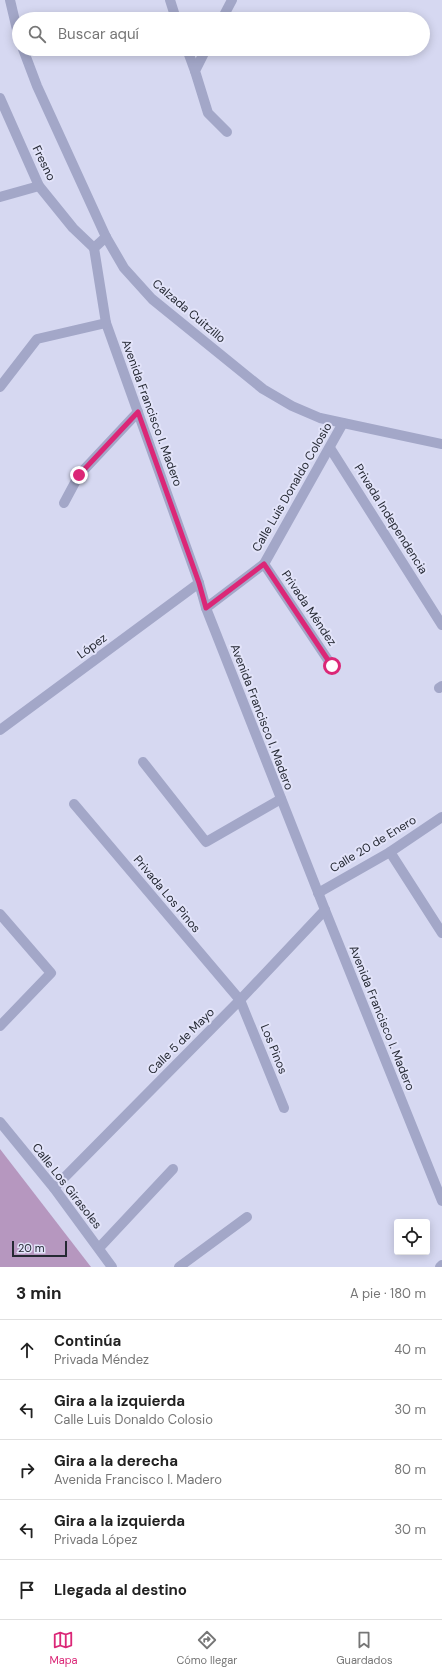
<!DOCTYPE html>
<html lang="es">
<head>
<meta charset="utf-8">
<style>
	:root { --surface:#fff; --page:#f2f2f2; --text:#222; --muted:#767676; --line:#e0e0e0; --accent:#db2777 }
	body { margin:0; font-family:"DM Sans",sans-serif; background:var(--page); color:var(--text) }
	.controls { position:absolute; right:12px; bottom:12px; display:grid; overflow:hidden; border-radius:4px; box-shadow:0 2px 10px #0003 }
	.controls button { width:36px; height:36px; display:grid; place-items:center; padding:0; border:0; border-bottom:1px solid var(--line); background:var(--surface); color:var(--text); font:20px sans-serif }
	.scale { position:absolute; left:12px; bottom:10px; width:55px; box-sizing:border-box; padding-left:4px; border:2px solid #252933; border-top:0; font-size:11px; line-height:14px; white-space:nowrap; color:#252933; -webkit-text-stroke:3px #e2e3f9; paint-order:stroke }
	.stop { position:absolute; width:12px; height:12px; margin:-9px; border:3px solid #db2777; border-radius:50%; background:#fff }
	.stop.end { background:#db2777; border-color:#fff; box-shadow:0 1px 4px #0008 }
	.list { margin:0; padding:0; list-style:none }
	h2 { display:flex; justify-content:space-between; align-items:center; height:52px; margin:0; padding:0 16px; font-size:17px }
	h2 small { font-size:13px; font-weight:400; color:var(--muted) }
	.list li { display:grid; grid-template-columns:26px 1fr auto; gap:12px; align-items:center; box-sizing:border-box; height:60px; padding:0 16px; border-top:1px solid var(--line) }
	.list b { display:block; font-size:15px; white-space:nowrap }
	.list p { margin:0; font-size:13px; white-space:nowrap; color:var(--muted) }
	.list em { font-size:13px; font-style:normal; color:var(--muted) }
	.icon { flex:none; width:22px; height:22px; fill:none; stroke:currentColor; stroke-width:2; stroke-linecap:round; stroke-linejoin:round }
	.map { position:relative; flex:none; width:442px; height:1267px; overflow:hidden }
	.search { position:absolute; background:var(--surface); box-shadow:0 2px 10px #0003; left:12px; right:12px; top:12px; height:44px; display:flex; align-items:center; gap:10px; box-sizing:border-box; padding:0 14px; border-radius:22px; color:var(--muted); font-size:15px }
	.sheet { height:352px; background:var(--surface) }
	nav { display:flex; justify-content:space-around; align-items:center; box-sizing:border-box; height:56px; border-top:1px solid var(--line); background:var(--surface); font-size:11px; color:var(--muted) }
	nav a { display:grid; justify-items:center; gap:2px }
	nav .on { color:var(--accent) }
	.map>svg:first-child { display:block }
</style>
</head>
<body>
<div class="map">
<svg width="442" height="1267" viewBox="0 0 442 1267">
	<rect width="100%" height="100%" fill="#d6d8f1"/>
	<path fill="#b697bf" d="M0,1149l91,118h-91z"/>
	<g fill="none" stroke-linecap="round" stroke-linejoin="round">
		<g stroke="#a3a7c8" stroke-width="10">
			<path d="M10,0l9,38"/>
			<path d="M170,0l6,19"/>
			<path d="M222,19l10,-19"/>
			<path d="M23,49l14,37 69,151 18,31 28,31 111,90 29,17 28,12 122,26"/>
			<path d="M187,49l8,22"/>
			<path d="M206,49l-11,22 13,42 19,19"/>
			<path d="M0,98l39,88 34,42 21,20"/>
			<path d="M0,197l39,-11"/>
			<path d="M106,237l-12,11 12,75 93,260 7,25 119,302 117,291"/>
			<path d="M0,387l37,-48 69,-16"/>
			<path d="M330,448l112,177"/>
			<path d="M64,503l15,-28 59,-63"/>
			<path d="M264,564l68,102"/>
			<path d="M206,608l58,-44 79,-141"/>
			<path d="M439,688l3,-2"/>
			<path d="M0,730l199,-147"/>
			<path d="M143,762l63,80 75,-43"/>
			<path d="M74,804l166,196 44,108"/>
			<path d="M390,852l52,81"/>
			<path d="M318,893l72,-41 52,-35"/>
			<path d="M0,914l51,59 -51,53"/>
			<path d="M0,1122l54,66 58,79"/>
			<path d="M54,1188l186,-188 85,-90"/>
			<path d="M99,1248l74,-79"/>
			<path d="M179,1267l68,-50"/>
			<path d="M440,1267l2,-2"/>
		</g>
	</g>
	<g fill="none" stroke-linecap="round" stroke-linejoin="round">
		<path stroke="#db2777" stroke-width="5" d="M79,475l59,-63 61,171 7,25 58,-44 68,102"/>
	</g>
	<g text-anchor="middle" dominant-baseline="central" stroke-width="4" stroke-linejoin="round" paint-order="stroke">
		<g font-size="12" fill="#252933" stroke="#e2e3f9">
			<text transform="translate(44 163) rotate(64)">Fresno</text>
			<text transform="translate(189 311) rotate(40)">Calzada Cuitzillo</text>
			<text transform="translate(152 413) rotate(70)">Avenida Francisco I. Madero</text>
			<text transform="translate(292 487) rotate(-60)">Calle Luis Donaldo Colosio</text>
			<text transform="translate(391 519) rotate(58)">Privada Independencia</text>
			<text transform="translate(309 608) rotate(56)">Privada Méndez</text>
			<text transform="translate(92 646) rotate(-36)">López</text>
			<text transform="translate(262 717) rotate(69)">Avenida Francisco I. Madero</text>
			<text transform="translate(373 844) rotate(-31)">Calle 20 de Enero</text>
			<text transform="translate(167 894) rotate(50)">Privada Los Pinos</text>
			<text transform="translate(382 1018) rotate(68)">Avenida Francisco I. Madero</text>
			<text transform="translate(181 1041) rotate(-45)">Calle 5 de Mayo</text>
			<text transform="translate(274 1049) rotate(68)">Los Pinos</text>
			<text transform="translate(67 1186) rotate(52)">Calle Los Girasoles</text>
		</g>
	</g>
</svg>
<div class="controls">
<button><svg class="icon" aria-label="locate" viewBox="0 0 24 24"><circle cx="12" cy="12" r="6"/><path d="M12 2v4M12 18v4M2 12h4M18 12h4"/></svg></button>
</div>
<div class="scale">20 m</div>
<div class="stop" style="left:332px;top:666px"></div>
<div class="stop end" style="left:79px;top:475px"></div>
<div class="search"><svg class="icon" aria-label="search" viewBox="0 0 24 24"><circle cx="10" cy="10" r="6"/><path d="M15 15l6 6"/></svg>Buscar aquí</div>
</div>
<section class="sheet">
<h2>3 min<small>A pie · 180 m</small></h2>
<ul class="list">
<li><svg class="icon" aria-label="ahead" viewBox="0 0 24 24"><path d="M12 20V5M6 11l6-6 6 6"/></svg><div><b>Continúa</b><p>Privada Méndez</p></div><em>40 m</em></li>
<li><svg class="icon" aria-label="left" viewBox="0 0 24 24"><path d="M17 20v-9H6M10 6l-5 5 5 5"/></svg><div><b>Gira a la izquierda</b><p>Calle Luis Donaldo Colosio</p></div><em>30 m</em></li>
<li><svg class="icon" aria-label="right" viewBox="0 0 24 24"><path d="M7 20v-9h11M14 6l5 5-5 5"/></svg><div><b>Gira a la derecha</b><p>Avenida Francisco I. Madero</p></div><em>80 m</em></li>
<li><svg class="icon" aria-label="left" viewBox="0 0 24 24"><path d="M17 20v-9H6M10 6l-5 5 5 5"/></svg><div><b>Gira a la izquierda</b><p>Privada López</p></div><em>30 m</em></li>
<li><svg class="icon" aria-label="arrive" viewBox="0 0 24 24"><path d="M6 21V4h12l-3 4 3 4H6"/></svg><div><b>Llegada al destino</b></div></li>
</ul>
</section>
<nav>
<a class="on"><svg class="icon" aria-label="map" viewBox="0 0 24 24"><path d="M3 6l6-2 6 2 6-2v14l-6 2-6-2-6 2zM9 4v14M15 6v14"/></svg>Mapa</a>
<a><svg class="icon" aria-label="directions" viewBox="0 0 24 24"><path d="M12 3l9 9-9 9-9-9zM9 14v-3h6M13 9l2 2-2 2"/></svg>Cómo llegar</a>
<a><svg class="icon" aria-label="saved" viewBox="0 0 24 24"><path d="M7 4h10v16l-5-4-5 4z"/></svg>Guardados</a>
</nav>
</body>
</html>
